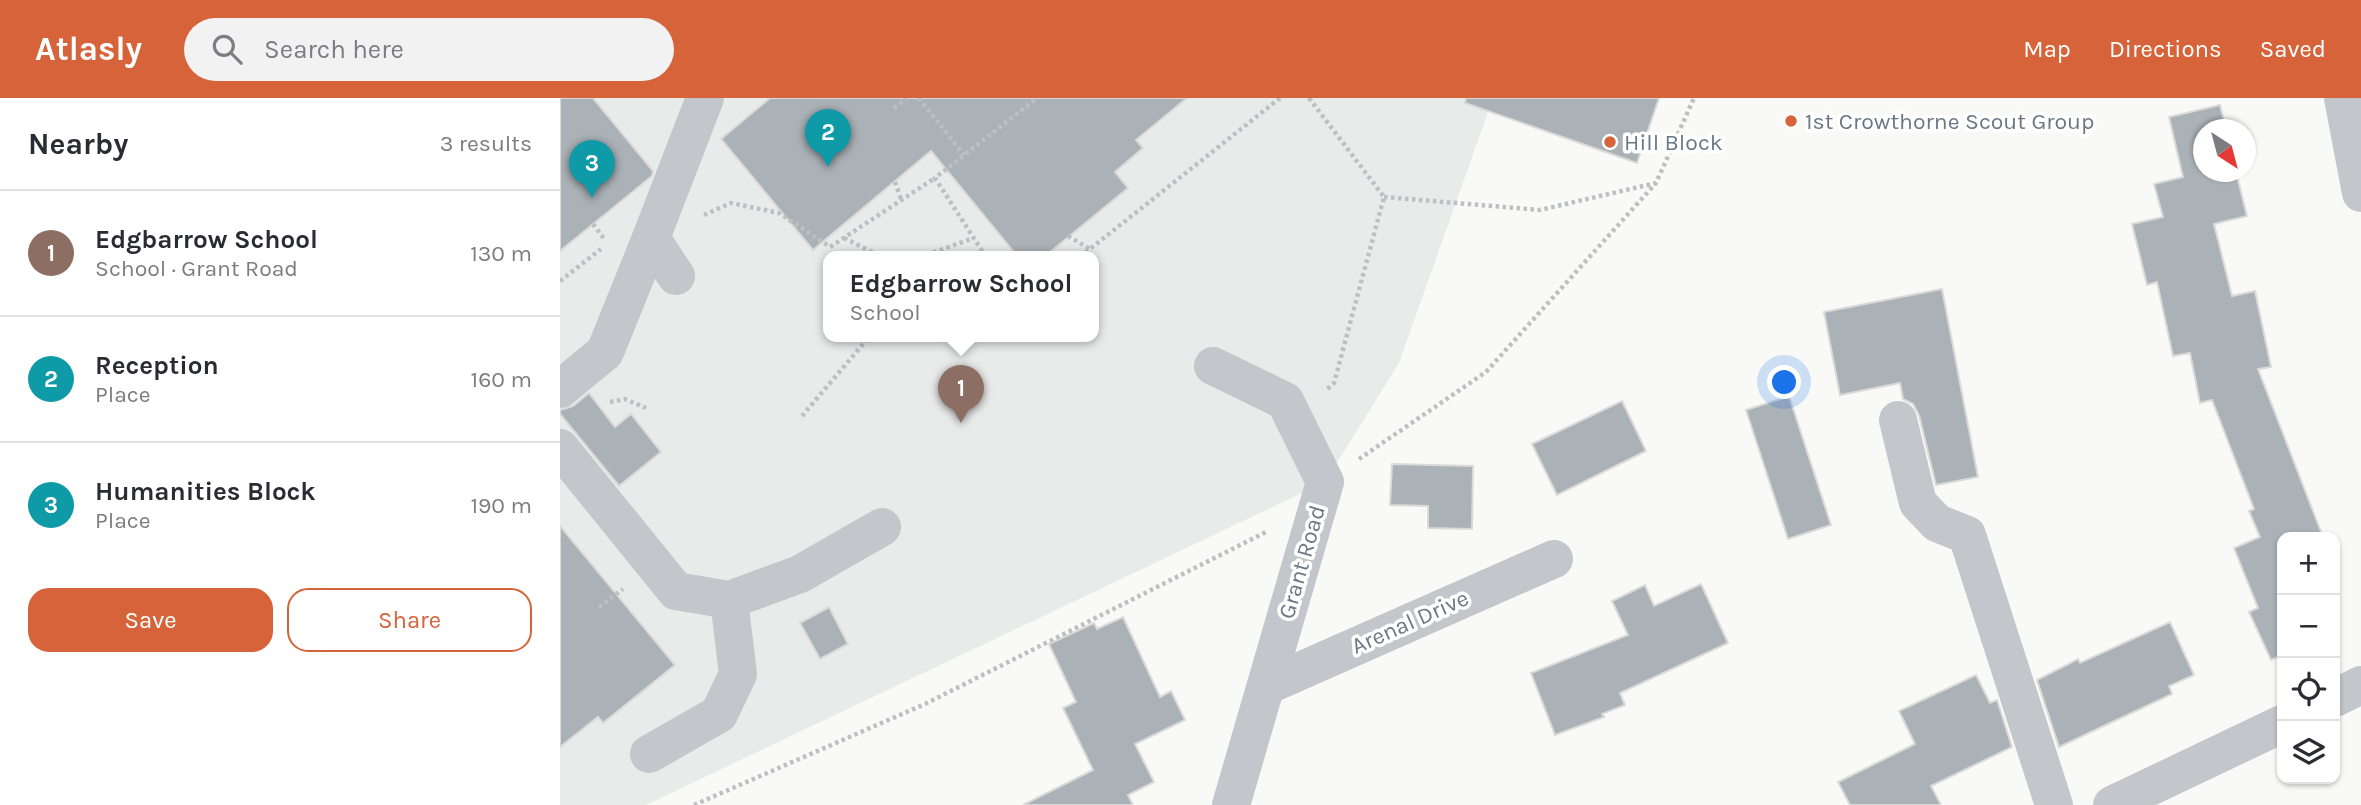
<!DOCTYPE html>
<html lang="en">
<head>
<meta charset="utf-8">
<style>
	:root { --surface:#fff; --page:#f2f2f3; --text:#2b2b33; --muted:#7c7c81; --line:#e1e1e2; --accent:#d66339 }
	body { margin:0; font-family:Karla,sans-serif; background:var(--page); color:var(--text) }
	.controls { position:absolute; right:21px; bottom:21px; display:grid; overflow:hidden; border-radius:14px; box-shadow:0 2px 5px #0004 }
	.controls button { width:63px; height:63px; display:grid; place-items:center; padding:0; border:0; border-bottom:2px solid var(--line); background:var(--surface); color:var(--text); font:35px sans-serif }
	.compass { position:absolute; left:1633px; top:21px; width:63px; height:63px; border-radius:50%; background:var(--surface); box-shadow:0 2px 5px #0004; rotate:144deg }
	.you { position:absolute; left:1225px; top:285px; width:24px; height:24px; margin:-18px; border:5px solid #fff; border-radius:50%; background:#1a73e8; box-shadow:0 0 0 10px #1a73e833 }
	.badge { display:grid; place-items:center; width:46px; height:46px; border-radius:50%; background:var(--accent); color:#fff; font-size:23px; font-weight:700 }
	.pin { position:absolute; translate:-50% -58px; filter:drop-shadow(0 2px 4px #0008) }
	.pin::after { content:''; position:absolute; top:37px; width:24px; height:21px; background:inherit; clip-path:polygon(0 0,100% 0,50% 100%) }
	.popup { position:absolute; left:263px; top:153px; width:276px; height:91px; box-sizing:border-box; display:grid; place-content:center; border-radius:14px; background:var(--surface); filter:drop-shadow(0 2px 5px #0005); font-size:23px; white-space:nowrap; color:var(--muted) }
	.popup b { font-size:26px; color:var(--text) }
	.popup::after { content:''; position:absolute; left:50%; top:100%; margin-left:-14px; border:14px solid transparent; border-top-color:var(--surface) }
	.list { margin:0; padding:0; list-style:none }
	h2 { display:flex; justify-content:space-between; align-items:center; height:91px; margin:0; padding:0 28px; font-size:30px }
	h2 small { font-size:23px; font-weight:400; color:var(--muted) }
	.list li { display:grid; grid-template-columns:46px 1fr auto; gap:21px; align-items:center; box-sizing:border-box; height:126px; padding:0 28px; border-top:2px solid var(--line) }
	.list b { display:block; font-size:26px; white-space:nowrap }
	.list p { margin:0; font-size:23px; white-space:nowrap; color:var(--muted) }
	.list em { font-size:23px; font-style:normal; color:var(--muted) }
	.actions { display:flex; gap:14px; padding:21px 28px }
	.actions a { flex:1; padding:16px 0; border:2px solid var(--accent); border-radius:21px; text-align:center; font-size:24px; color:var(--accent) }
	.actions .main { background:var(--accent); color:#fff }
	.icon { flex:none; width:38px; height:38px; fill:none; stroke:currentColor; stroke-width:2; stroke-linecap:round; stroke-linejoin:round }
	.map { position:relative; flex:none; width:1801px; height:707px; overflow:hidden }
	header { display:flex; align-items:center; gap:42px; box-sizing:border-box; height:98px; padding:0 35px; background:var(--accent); color:#fff }
	header strong { font-size:33px }
	nav { display:flex; gap:38px; margin-inline-start:auto; font-size:24px }
	.search { width:490px; height:63px; background:var(--page); display:flex; align-items:center; gap:18px; box-sizing:border-box; padding:0 24px; border-radius:38px; color:var(--muted); font-size:26px }
	main { display:flex }
	aside { flex:1; background:var(--surface) }
	.map>svg:first-child { display:block }
</style>
</head>
<body>
<header>
<strong>Atlasly</strong>
<div class="search"><svg class="icon" aria-label="search" viewBox="0 0 24 24"><circle cx="10" cy="10" r="6"/><path d="M15 15l6 6"/></svg>Search here</div>
<nav><a>Map</a><a>Directions</a><a>Saved</a></nav>
</header>
<main>
<aside>
<h2>Nearby<small>3 results</small></h2>
<ul class="list">
<li><span class="badge" style="background:#8d6e63">1</span><div><b>Edgbarrow School</b><p>School · Grant Road</p></div><em>130 m</em></li>
<li><span class="badge" style="background:#0f9aa8">2</span><div><b>Reception</b><p>Place</p></div><em>160 m</em></li>
<li><span class="badge" style="background:#0f9aa8">3</span><div><b>Humanities Block</b><p>Place</p></div><em>190 m</em></li>
</ul>
<div class="actions"><a class="main">Save</a><a>Share</a></div>
</aside>
<div class="map">
<svg width="1801" height="707" viewBox="0 0 1801 707">
	<rect width="100%" height="100%" fill="#f9f9f7"/>
	<path fill="#e9ebea" fill-rule="evenodd" d="M0,0h933l-94,265 -74,119 -679,323h-86zM268,159h266v80h-266z"/>
	<g fill="#aab1b7" stroke="#dadad9" stroke-width="2">
		<path d="M0,0h33l60,73 -1,5 -92,75z"/>
		<path d="M210,0h417l-51,42 7,8 -28,24 13,16 -84,69h-26l-87,-106 -118,99 -92,-111z"/>
		<path d="M906,0h193l-22,65 -172,-60z"/>
		<path d="M1660,7l6,25h-23v42h33l11,44 -33,8 18,72 23,-5 16,76 -13,2 65,168h-41v118l-11,5 -22,-48 9,-4 -24,-60 26,-11 -11,-26 5,-2 -42,-109 -12,3 -10,-50 -17,3 -16,-74 -10,3 -15,-61 31,-7 -9,-33 29,-7 -14,-60z"/>
		<path d="M1382,191l36,188 -42,8 -17,-70 -6,-11 -10,-5 -3,-16 -60,12 -16,-83z"/>
		<path d="M29,295l26,34 16,-13 30,38 -42,34 -59,-72v-4l13,-4z"/>
		<path d="M1229,298l42,129 -43,14 -42,-129z"/>
		<path d="M1062,303l24,50 -89,44 -25,-51z"/>
		<path d="M832,366l81,2 -1,63 -44,-1v-22l-38,-1z"/>
		<path d="M0,428l115,139 -72,58 -5,-6 -38,30z"/>
		<path d="M1141,486l27,59 -108,50 5,12 -23,9 2,3 -49,18 -24,-62 97,-38 -16,-34 33,-16 9,21z"/>
		<path d="M269,509l19,37 -28,15 -20,-36z"/>
		<path d="M563,519l37,80 11,-6 14,29 -50,24 19,38 -26,13 5,10h-110l70,-35 -30,-62 13,-6 -27,-58 45,-21 3,6z"/>
		<path d="M1610,524l24,53 -25,11 3,8 -113,53 -22,-67 41,-21 2,4z"/>
		<path d="M1416,577l14,28 7,-3 15,47 -81,39 10,19h-91l-12,-23 77,-38 -16,-33z"/>
	</g>
	<g fill="none" stroke-linecap="round" stroke-linejoin="round">
		<g stroke="#bdbfc2" stroke-width="4.5" stroke-dasharray="3.5 3.5" stroke-linecap="butt">
			<path d="M359,0l45,57"/>
			<path d="M749,0l75,99 -50,186 -9,8"/>
			<path d="M334,10l13,-10"/>
			<path d="M335,84l6,17"/>
			<path d="M824,99l156,13 116,-27 38,-85"/>
			<path d="M144,117l27,-12 48,10 51,34 105,-69"/>
			<path d="M33,126l12,16"/>
			<path d="M508,138l22,13"/>
			<path d="M284,140l38,19"/>
			<path d="M360,159l54,-19"/>
			<path d="M426,159l-51,-79 102,-80"/>
			<path d="M520,159l200,-159"/>
			<path d="M0,183l41,-32"/>
			<path d="M476,239l1,4"/>
			<path d="M50,304l15,-3 21,9"/>
			<path d="M242,318l67,-79"/>
			<path d="M799,361l127,-87 170,-189"/>
			<path d="M39,509l24,-18"/>
			<path d="M134,707l231,-101 343,-173"/>
		</g>
		<g stroke="#c3c6ca" stroke-width="38">
			<path d="M1783,0l18,95"/>
			<path d="M116,178l-25,-38 54,-140"/>
			<path d="M653,268l72,35 40,81 -94,323"/>
			<path d="M0,291l45,-37 46,-114"/>
			<path d="M1338,322l20,83 19,20 30,12 87,270"/>
			<path d="M0,350l116,143 53,9 71,-26 82,-47"/>
			<path d="M706,588l288,-127"/>
			<path d="M1775,600l26,-13"/>
			<path d="M89,656l70,-40 19,-40 -9,-74"/>
			<path d="M1552,707l170,-81"/>
		</g>
	</g>
	<g fill="#d66339" stroke="#fff" stroke-width="2.5">
		<circle cx="1231" cy="23" r="7"/>
		<circle cx="1050" cy="44" r="7"/>
	</g>
	<g text-anchor="middle" dominant-baseline="central" stroke-width="7" stroke-linejoin="round" paint-order="stroke">
		<g font-size="23" fill="#6a7885" stroke="#fff" text-anchor="start">
			<text x="1245" y="23">1st Crowthorne Scout Group</text>
			<text x="1064" y="44">Hill Block</text>
		</g>
		<g font-size="23" fill="#6a7885" stroke="#fff">
			<text transform="translate(742 464) rotate(-74)">Grant Road</text>
			<text transform="translate(850 524) rotate(-24)">Arenal Drive</text>
		</g>
	</g>
</svg>
<div class="controls">
<button>+</button>
<button>−</button>
<button><svg class="icon" aria-label="locate" viewBox="0 0 24 24"><circle cx="12" cy="12" r="6"/><path d="M12 2v4M12 18v4M2 12h4M18 12h4"/></svg></button>
<button><svg class="icon" aria-label="layers" viewBox="0 0 24 24"><path d="M12 4l9 5-9 5-9-5zM3 14l9 5 9-5"/></svg></button>
</div>
<svg class="compass" viewBox="-18 -18 36 36"><path d="M0-13l5 13h-10z" fill="#e53935"/><path d="M0 13l5-13h-10z" fill="#7c7c81"/></svg>
<div class="you"></div>
<div class="pin badge" style="left:401px;top:325px;background:#8d6e63">1</div>
<div class="popup"><b>Edgbarrow School</b>School</div>
<div class="pin badge" style="left:268px;top:69px;background:#0f9aa8">2</div>
<div class="pin badge" style="left:32px;top:100px;background:#0f9aa8">3</div>
</div>
</main>
</body>
</html>
